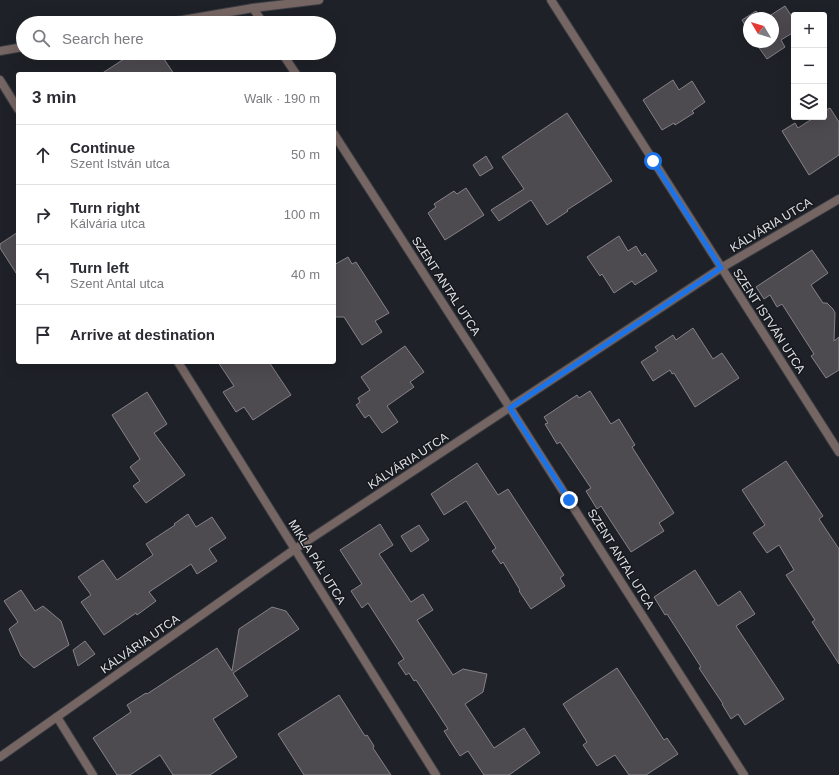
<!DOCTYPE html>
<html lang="en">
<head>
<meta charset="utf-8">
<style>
	:root { --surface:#fff; --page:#f2f2f3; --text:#2b2b33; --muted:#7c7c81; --line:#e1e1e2 }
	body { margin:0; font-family:Arial,sans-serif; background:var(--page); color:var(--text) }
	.controls { position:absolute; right:12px; top:12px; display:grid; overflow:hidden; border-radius:4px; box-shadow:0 4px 16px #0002 }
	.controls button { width:36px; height:36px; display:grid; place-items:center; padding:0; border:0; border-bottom:1px solid var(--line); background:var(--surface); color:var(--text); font:20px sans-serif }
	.compass { position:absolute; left:743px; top:12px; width:36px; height:36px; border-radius:50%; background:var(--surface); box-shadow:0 4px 16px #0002; rotate:308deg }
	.stop { position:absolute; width:12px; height:12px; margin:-9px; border:3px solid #1a73e8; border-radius:50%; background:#fff }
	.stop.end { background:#1a73e8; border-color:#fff; box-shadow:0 1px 4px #0008 }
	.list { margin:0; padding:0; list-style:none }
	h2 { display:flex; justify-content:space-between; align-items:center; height:52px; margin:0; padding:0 16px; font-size:17px }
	h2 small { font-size:13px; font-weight:400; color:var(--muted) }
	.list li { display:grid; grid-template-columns:26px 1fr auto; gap:12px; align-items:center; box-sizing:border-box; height:60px; padding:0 16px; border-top:1px solid var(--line) }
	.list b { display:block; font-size:15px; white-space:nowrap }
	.list p { margin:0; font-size:13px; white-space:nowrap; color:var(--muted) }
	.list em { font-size:13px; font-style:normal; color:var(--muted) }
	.icon { flex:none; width:22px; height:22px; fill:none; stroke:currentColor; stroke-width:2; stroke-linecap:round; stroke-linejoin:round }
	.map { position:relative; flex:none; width:839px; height:775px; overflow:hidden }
	.search { position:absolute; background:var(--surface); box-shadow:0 4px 16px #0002; left:16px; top:16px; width:320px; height:44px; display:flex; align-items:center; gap:10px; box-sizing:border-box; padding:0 14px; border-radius:22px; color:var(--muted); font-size:15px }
	.panel { position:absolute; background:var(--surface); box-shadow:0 4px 16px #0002; left:16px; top:72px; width:320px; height:292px; border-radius:4px }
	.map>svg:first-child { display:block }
</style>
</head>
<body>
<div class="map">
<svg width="839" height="775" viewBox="0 0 839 775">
	<rect width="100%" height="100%" fill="#1e2127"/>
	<g fill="#4d4a50" stroke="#868289">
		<path d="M785,6l9,14v12l-13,8 4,7 -18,12 -12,-17h18v-24h-7z"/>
		<path d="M756,11l5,7h-12v14l-7,-12z"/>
		<path d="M140,53h20l14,21h-73l26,-17 3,3z"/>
		<path d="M673,80l6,10 13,-9 13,21 -13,9 2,2 -19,12 -1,-2 -12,7 -19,-30z"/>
		<path d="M830,108l9,14v33l-30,20 -27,-44 13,-8 3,5 17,-11h9v-6z"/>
		<path d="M567,113l45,68 -45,29 1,1 -21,14 -16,-25 -32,21 -8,-11 33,-21 -22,-32z"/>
		<path d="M486,156l7,12 -13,8 -7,-11z"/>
		<path d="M466,188l18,27 -39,25 -17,-27 8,-6 -2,-3 20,-13 3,3z"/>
		<path d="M18,232v44l-18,-28v-4z"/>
		<path d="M619,236l9,15 8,-5 6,10 3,-3 12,18 -22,14 -3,-4 -18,12 -12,-19 -2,2 -13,-19z"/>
		<path d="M812,250l16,23 -17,12 12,18h4l6,6 2,4 -1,28 5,-4v33l-13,8 -15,-22 3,-2 -32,-50 -5,3 -7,-12 -6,4 -8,-12z"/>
		<path d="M348,257l4,7 4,-2 33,51 -14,8 7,11 -20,13 -18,-28h-10v-52z"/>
		<path d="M693,328l20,31 9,-6 17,25 -44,29 -21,-34 -2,1 -2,-4 -17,11 -12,-19 17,-11 -3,-4 18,-12 3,5z"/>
		<path d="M405,346l19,26 -14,10 4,5 -27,19 11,16 -16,11 -13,-18 -4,3 -9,-13 4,-3 -2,-4 12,-8 -9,-13z"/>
		<path d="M218,362h51l22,33 -38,25 -9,-13 -8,5 -13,-20 11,-6z"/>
		<path d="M590,391l21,33 8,-5 16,26 -3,2 42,66 -15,10 5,8 -33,21 -30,-46 -4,3 -11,-18 5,-3 -31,-46 -3,2 -12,-20 3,-1 -4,-6 33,-22 2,3z"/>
		<path d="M147,392l20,32 -13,9 31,42 -39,28 -13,-17 7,-5 -10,-14 10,-8 -28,-44z"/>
		<path d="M786,461l37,55 -4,3 20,30v115l-27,-42 3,-2 -29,-45 8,-5 -15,-25 -12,8 -14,-20 12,-8 -23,-35z"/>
		<path d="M477,463l21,32 10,-6 56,86 -4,3 5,8 -34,23 -12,-18 1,-1 -17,-28 -2,2 -9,-13 4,-3 -30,-47 -22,14 -13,-21z"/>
		<path d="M188,514l8,13 16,-10 14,21 -17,11 8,12 -20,13 -6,-10 -42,28 7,9 -19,14 -1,-2 -32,22 -23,-33 10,-7 -13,-18 25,-17 14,20 36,-25 -7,-11 29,-19 -1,-1z"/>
		<path d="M380,524l13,21 -14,9 32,48 12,-8 10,16 -16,10 36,55 10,-6 24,5 -4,18 -18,12 29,44 30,-20 16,25 -31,22h-25l-16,-24 -8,5 -16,-25 4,-2 -32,-49 -2,1 -5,-8 -3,2 -8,-12 6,-4 -36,-56 -6,5 -11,-17 11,-7 -22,-34z"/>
		<path d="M419,525l10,15 -18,12 -10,-16z"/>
		<path d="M695,570l23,36 22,-15 15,23 -19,12 48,73 -39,26 -7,-11 -7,5 -9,-15h1l-24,-36 2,-1 -34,-53 -2,1 -11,-18z"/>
		<path d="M21,590l14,21 8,-5 18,15 8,24 -35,23 -13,-12 -12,-27 9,-7 -14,-21z"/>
		<path d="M272,607l14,4 13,18 -66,44 15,23 -35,23 24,38 -27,18h-37l-13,-20 -30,20h-13l-24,-37 38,-26 -4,-7 19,-12 1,1 70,-46 15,23 7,-42z"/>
		<path d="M85,641l10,13 -17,12 -5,-16z"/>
		<path d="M617,668l47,72 3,-2 11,16 -32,21h-17l-14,-20 -18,11 -14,-21 4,-3 -24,-38z"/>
		<path d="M339,695l26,41 2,-1 7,11 -1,2 18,27h-87l-26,-41z"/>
	</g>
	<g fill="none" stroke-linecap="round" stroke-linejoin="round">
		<g stroke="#393c41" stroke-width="10">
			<g id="street">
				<path d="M551,0l288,452"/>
				<path d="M253,8l10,15"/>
				<path d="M165,23l88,-15 66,-8"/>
				<path d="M0,51l23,-4"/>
				<path d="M282,53l14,21"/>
				<path d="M0,80l18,29"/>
				<path d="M334,134l176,274 234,367"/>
				<path d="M178,362l258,413"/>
				<path d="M57,717l36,58"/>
				<path d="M0,757l295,-208 426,-281 118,-69"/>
			</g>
		</g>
		<use href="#street" stroke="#756563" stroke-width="8"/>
	</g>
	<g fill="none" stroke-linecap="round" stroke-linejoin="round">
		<path stroke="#1a73e8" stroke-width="5" d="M569,500l-59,-92 211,-140 -68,-107"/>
	</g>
	<g text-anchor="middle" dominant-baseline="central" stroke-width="3" stroke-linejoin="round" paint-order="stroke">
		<g font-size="12" fill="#dee0e4" stroke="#15181d">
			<text transform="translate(771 225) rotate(-31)">KÁLVÁRIA UTCA</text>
			<text transform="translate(446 286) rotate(57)">SZENT ANTAL UTCA</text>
			<text transform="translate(769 321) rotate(57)">SZENT ISTVÁN UTCA</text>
			<text transform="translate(408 461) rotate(-33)">KÁLVÁRIA UTCA</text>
			<text transform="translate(621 559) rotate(58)">SZENT ANTAL UTCA</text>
			<text transform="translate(317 562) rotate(58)">MIKLA PÁL UTCA</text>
			<text transform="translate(140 644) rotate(-35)">KÁLVÁRIA UTCA</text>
		</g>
	</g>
</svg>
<div class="controls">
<button>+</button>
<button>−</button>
<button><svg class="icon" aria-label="layers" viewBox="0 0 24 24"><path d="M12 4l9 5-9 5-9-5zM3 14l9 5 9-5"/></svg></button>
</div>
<svg class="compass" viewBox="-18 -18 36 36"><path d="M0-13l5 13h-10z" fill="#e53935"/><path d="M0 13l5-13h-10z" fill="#7c7c81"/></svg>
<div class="stop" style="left:653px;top:161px"></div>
<div class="stop end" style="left:569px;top:500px"></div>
<div class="search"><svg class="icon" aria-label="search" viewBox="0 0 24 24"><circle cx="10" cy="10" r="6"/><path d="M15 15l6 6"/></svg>Search here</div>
<section class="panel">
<h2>3 min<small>Walk · 190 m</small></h2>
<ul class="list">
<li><svg class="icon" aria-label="ahead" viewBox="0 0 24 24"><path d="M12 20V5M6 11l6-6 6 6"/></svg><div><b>Continue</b><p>Szent István utca</p></div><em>50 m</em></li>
<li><svg class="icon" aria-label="right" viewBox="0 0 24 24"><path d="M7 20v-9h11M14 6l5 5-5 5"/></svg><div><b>Turn right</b><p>Kálvária utca</p></div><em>100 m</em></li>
<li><svg class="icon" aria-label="left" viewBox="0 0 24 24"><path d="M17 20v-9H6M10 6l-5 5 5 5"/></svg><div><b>Turn left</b><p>Szent Antal utca</p></div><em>40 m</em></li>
<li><svg class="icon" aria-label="arrive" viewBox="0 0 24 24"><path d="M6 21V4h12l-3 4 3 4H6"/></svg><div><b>Arrive at destination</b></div></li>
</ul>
</section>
</div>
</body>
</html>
